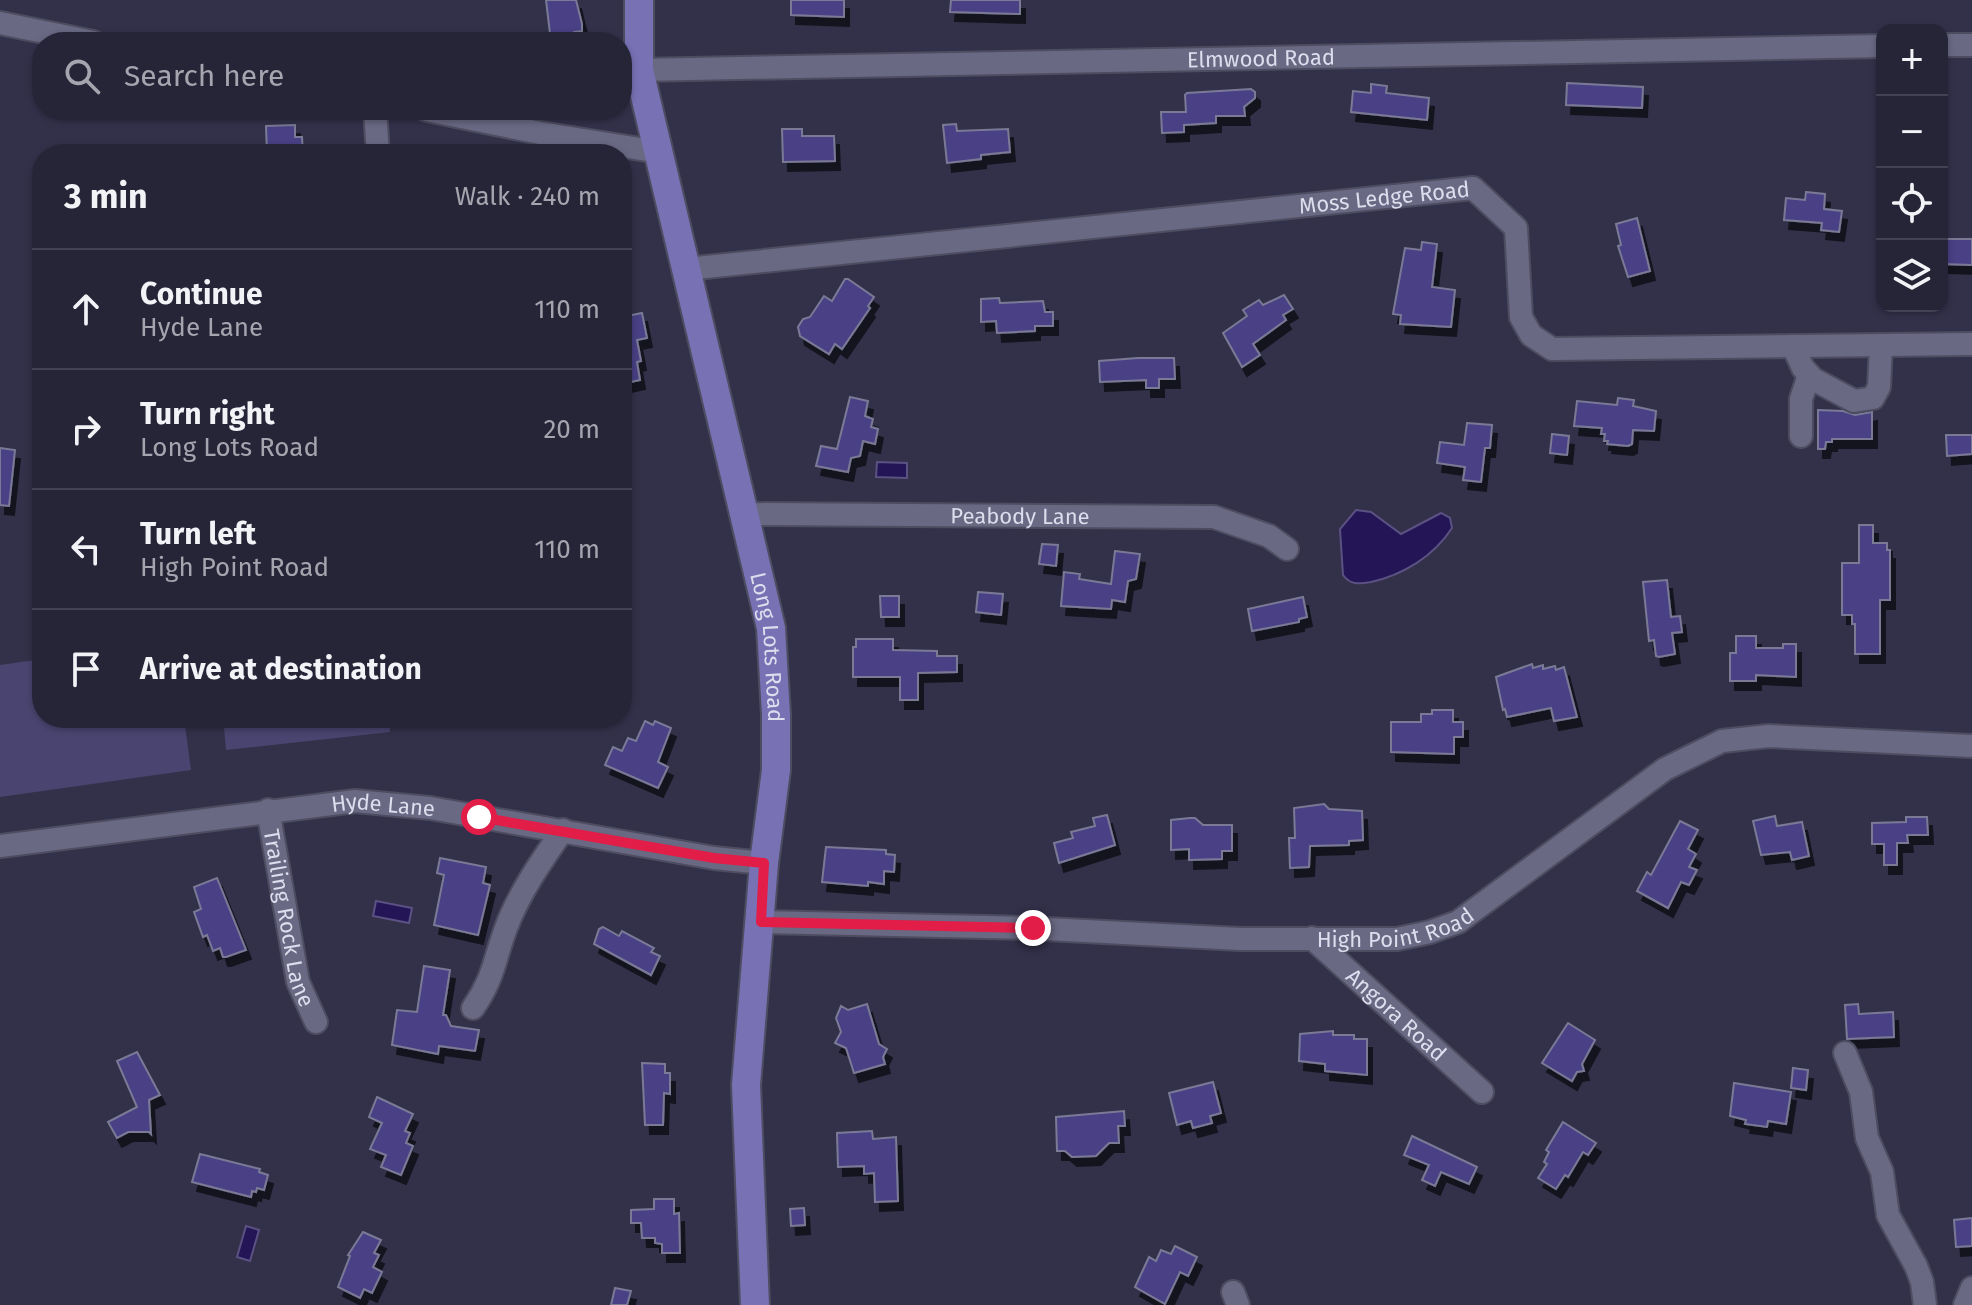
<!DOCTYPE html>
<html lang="en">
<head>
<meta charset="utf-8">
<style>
	:root { --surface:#262538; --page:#323143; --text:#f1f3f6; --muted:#a4a5ae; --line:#424253 }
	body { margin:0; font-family:"Fira Sans",sans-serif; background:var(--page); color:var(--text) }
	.controls { position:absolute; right:24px; top:24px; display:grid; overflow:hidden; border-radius:16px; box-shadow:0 2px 6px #0004 }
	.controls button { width:72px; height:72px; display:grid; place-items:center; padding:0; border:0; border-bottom:2px solid var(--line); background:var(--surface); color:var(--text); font:40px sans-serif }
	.stop { position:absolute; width:24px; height:24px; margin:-18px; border:6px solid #e11d48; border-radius:50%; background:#fff }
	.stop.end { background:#e11d48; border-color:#fff; box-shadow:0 2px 8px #0008 }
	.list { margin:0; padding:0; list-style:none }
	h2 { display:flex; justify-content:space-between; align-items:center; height:104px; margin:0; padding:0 32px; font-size:34px }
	h2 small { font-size:26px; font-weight:400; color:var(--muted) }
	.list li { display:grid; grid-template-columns:52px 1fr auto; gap:24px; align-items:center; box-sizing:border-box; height:120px; padding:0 32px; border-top:2px solid var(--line) }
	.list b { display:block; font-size:30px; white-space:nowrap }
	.list p { margin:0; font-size:26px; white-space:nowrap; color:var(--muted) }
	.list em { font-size:26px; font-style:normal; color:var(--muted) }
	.icon { flex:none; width:44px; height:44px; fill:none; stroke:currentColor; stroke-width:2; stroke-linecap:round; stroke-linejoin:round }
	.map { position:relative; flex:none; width:1972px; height:1305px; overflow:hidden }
	.search { position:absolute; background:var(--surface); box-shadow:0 2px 6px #0004; left:32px; top:32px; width:600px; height:88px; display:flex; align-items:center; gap:20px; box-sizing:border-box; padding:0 28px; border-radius:32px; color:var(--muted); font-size:30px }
	.panel { position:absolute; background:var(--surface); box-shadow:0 2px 6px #0004; left:32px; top:144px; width:600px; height:584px; border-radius:32px }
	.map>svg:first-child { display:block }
</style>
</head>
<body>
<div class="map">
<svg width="1972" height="1305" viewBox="0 0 1972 1305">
	<defs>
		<filter id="shadow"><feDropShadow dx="5" dy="9" stdDeviation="0" flood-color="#0009"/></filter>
	</defs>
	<rect width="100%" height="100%" fill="#33314a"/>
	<g fill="#494570">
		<path d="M42,659v59h142l7,52 -191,27v-132z"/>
		<path d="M223,718h166l1,14 -164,18z"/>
	</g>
	<g fill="#231556" stroke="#5b5183" stroke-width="2">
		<path d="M877,462l30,1v15l-31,-1z"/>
		<path d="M1356,510l15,2 30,22 40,-21 9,5 2,10c-18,28 -49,47 -81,54 -12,2 -21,3 -28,-7l-3,-46z"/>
		<path d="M376,901l36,7 -3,15 -36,-7z"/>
		<path d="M246,1226l13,4 -9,31 -13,-4z"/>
	</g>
	<g fill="#494085" stroke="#7a7a96" stroke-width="2" filter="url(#shadow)">
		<path d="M546,0h30l6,24v7l-8,1 1,10h-24z"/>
		<path d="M791,0h53v17l-53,-2z"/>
		<path d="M951,0h69v14l-70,-2z"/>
		<path d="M1567,83l76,4 -1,21 -76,-3z"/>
		<path d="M1371,84l16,2 -1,7 43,5 -2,22 -76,-8 2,-21 18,2z"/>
		<path d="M1251,89l4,3v6l-11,9 1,9h-29v7l-32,2v7l-22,1 -1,-21h25l-1,-17 2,-2z"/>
		<path d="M956,124l1,7 51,-2 2,23 -29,3v4l-34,4 -4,-38z"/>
		<path d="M295,125v12h7l1,17h-36l-1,-28z"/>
		<path d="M782,129h20v7h32l1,25 -52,1z"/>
		<path d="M1806,192l19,2 -1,15 18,2 -3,21 -18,-2 1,-7 -38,-3 2,-22 19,2z"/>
		<path d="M1637,218l13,53 -22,6 -10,-31 3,-1 -5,-21z"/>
		<path d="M1942,239h30v26l-30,-1z"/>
		<path d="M1422,242l15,2 -5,43 23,3 -4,37 -51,-3 1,-9 -8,-1 12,-66 16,2z"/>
		<path d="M845,279h3l26,18 -6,9 2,2 -28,41 -7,-5 -6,10 -29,-18 -2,-9 5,-8 7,-2 14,-21 8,5z"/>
		<path d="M1284,295l9,14 -10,6 3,5 -33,24 7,11 -18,12 -19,-34 24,-17 -4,-6 16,-10 4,5z"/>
		<path d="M999,298l1,5 43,-2 2,11h8v14h-18v5l-38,2 -1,-12 -15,1v-23z"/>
		<path d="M642,313l5,25 -10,2 4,21 -4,1 3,18 -18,4v-67z"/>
		<path d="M1138,358h36l1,21h-16v9h-13v-8l-46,2 -1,-21z"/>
		<path d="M850,397l18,4 -3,15 8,3 -2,8 7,2 -3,15 -12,-3 -3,15 -9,2 -3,14 -32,-6 5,-20 16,3z"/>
		<path d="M1618,398l16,2 -1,6 23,5 -2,20 -21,-1 -1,14 -4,2 -21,-2 1,-3h-4l1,-7h-4l1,-6 -28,-2 3,-25 40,4z"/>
		<path d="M1818,410l25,1 12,4 17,-3v27h-40v3h-6l-1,7h-7z"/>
		<path d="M1467,423l25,2 -2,23h-5l-4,34 -18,-2 2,-13 -28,-4 3,-21 24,3z"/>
		<path d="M1552,434l17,2 -2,19 -17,-2z"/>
		<path d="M1946,435h26v19l-25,2z"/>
		<path d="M0,448l15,2 -6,56 -9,-1z"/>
		<path d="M1859,525h14v18h14v7h3v50h-10v54h-25v-30h-3v-9h-10v-52h17z"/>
		<path d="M1042,544l16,1 -2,21 -17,-2z"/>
		<path d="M1115,551l25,3 -4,25 -8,2 -3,21 -13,-2 -1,9 -50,-3 3,-34 16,2 -1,5 32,5z"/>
		<path d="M1667,580l4,37 9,-1 2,16 -10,1 3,21 -16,3 -3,-1 -2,-16 -5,1 -6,-59z"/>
		<path d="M978,592l25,2 -2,21 -25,-3z"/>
		<path d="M880,596h19v21h-18z"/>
		<path d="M1303,597l4,20 -8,2v3l-47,9 -4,-22z"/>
		<path d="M1736,636h20v12h27v-4h13v33l-40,-2v6h-26v-28h6z"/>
		<path d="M856,639h37v11l44,1v5h20v16l-39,1v27h-18v-23h-47v-30h3z"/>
		<path d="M1532,664l1,4 10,-3v4l12,-3 1,4 8,-3 13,50 -23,4 -3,-13 -44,9 -2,-8 -2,1 -7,-33z"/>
		<path d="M1432,710h21v12h10v15h-9v17l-63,-2v-30h30v-8h11z"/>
		<path d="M645,721l8,4 2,-4 16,7 -13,34 10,5 -10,21 -53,-23 8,-18 9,4 6,-13 8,3z"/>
		<path d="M1324,804l5,5 33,2 1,29 -14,1v4l-39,1 -1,21 -19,1 -1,-30h6l-1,-30z"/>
		<path d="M1107,815l8,30 -56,18 -5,-20 19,-5 -2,-6 24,-6 -2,-8z"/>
		<path d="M1775,816l2,10 25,-4 7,34 -17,4 -2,-8 -29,3 -8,-34z"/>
		<path d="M1906,817h21l1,18h-21l1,8h-11v22h-13v-21h-12v-21l34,-1z"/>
		<path d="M1190,818h5l8,7h29v26h-10v8l-33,1v-11l-18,1v-30z"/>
		<path d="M1680,821l18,9 -10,19 8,5 -7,13 8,3 -8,15 -8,-3 -13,26 -31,-17 10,-19 4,3z"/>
		<path d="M826,847l60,3v4l9,1 -1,17 -10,-1v13l-16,-2v4l-46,-4z"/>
		<path d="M440,858l46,9 -3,16 7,2 -12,50 -44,-10 10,-50 -7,-2z"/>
		<path d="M217,878l29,72 -20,7h-3l-3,-9 -7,3 -6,-16 -4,2 -9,-25 7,-3 -7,-22z"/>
		<path d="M603,927l16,9 3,-5 32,17 -3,4 9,4 -9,19 -57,-31 5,-15z"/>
		<path d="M424,966l26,4 -7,45h3l5,11 28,4 -4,21 -36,-5 -1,8 -46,-9 5,-35 20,2z"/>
		<path d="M867,1004l12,40 8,5 -4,8 2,7 -31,9 -8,-25 -11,-5 6,-11 -5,-14 5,-12 7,4z"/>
		<path d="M1858,1004l1,10 34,-2 1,25 -47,2 -2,-34z"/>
		<path d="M1568,1023l27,17 -13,24 2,7 -7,1 -5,9 -30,-18z"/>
		<path d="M1333,1031v4h21v4h13v36l-42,-4v-7l-26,-3 1,-27z"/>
		<path d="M137,1052l23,43 -11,5 2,34 -2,-2h-21l-11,6 -9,-16 29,-15 -20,-46z"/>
		<path d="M642,1063l23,1v9h5v21l-6,-1 -1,32h-18z"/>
		<path d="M1793,1068l15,2 -2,20 -15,-2z"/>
		<path d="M1213,1082l8,31 -11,3 2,7 -19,5 -2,-7 -14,4 -8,-32z"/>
		<path d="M1734,1083l57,9 -5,32 -18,-3 -1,6 -22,-3 1,-4 -16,-4z"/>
		<path d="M377,1097l36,17 -8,17 5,2 -4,10 7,3 -12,29 -20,-8 5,-12 -16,-6 12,-26 -13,-6z"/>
		<path d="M1124,1111l1,15h-7l1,17h-10l-13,13 -24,1 -7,-6h-8l-1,-34z"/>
		<path d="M1563,1122l33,21 -8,12 -5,-3 -15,25 -3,-2 -9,14 -18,-11 9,-14 -3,-2 5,-10 -3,-2z"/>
		<path d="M872,1131l1,8 23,-2 2,64 -23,1 -1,-29 -10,1v-8l-26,1 -1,-34z"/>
		<path d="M1412,1136l65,31 -8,17 -28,-12 -6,14 -13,-6 7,-15 -25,-10z"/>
		<path d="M200,1154l60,15 -1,3 9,3 -4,15 -7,-2 -1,4 -4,-1 -1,6 -59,-15z"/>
		<path d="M654,1199h20v15l5,-1 1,40h-18v-9l-7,-1v-5h-13l-1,-15h-10v-13l23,-1z"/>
		<path d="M804,1208l1,17 -14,1 -1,-17z"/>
		<path d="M1972,1218v28l-16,1 -2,-27z"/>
		<path d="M363,1232l18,8 -7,13 5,2 -6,12 9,5 -10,21 -8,-4 -4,9 -22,-11 12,-31 -2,-1z"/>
		<path d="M1175,1246l22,11 -9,19 -8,-4 -15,32 -30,-17 14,-30 7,4 5,-11 10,4z"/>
		<path d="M615,1288l16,3 -4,14h-16z"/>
	</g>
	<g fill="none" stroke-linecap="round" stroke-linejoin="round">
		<g stroke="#4d4c60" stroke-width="26">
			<g id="minor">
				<path d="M0,23l93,19"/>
				<path d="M1942,45h30"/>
				<path id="s1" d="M639,70l1243,-24"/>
				<path d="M375,110l3,44"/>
				<path d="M427,110l113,23 119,19"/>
				<path id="s2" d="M686,269l787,-81 43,40 5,89 10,18 21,14 420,-5"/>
				<path d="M1793,346l10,22 10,11 41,22 19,-3 6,-11 2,-42"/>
				<path d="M1801,436v-37l8,-24"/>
				<path id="s3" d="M744,514l470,3 55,19 18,13"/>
				<path id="s4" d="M268,810l30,172 18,40"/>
				<path id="s5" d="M0,846l355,-45 75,7 284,50 50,5"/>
				<path id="s6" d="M761,922l266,6 213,11h157l33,-7 28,-10 207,-153 57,-28 47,-5 203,10"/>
				<path id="s7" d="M1312,938l170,154"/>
				<path d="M473,1008c21,-30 21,-48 33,-80 13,-35 36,-68 57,-98"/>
				<path d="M1845,1053l16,39 6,46 15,34 6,43 28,51 6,16 3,23"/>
				<path d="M1233,1292l5,13"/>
				<path d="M1965,1305l7,-17"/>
			</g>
		</g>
		<g stroke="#4d4c60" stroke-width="32">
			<g id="major">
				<path id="s8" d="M639,0v70l132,558 5,87v55l-12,93 -18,222 9,220"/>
			</g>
		</g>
		<use href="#minor" stroke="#6a6984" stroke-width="22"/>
		<use href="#major" stroke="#7872b5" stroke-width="28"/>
	</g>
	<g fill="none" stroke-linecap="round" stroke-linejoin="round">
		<path stroke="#e11d48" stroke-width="10" d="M479,817l235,41 50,5 -3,59 272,6"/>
	</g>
	<g text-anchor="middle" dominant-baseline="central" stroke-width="7" stroke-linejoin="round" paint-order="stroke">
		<g font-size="22" fill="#dddded" stroke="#1b1b26">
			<text stroke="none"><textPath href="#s1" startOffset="622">Elmwood Road</textPath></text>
			<text stroke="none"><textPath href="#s2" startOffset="702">Moss Ledge Road</textPath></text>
			<text stroke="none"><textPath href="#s3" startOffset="276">Peabody Lane</textPath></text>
			<text stroke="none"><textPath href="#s8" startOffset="662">Long Lots Road</textPath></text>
			<text stroke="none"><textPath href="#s5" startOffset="386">Hyde Lane</textPath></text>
			<text stroke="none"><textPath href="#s4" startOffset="110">Trailing Rock Lane</textPath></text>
			<text stroke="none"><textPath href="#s6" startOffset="636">High Point Road</textPath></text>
			<text stroke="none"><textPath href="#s7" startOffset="114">Angora Road</textPath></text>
		</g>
	</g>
</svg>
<div class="controls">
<button>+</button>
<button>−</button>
<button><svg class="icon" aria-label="locate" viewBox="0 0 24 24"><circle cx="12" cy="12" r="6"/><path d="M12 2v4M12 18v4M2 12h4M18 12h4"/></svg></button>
<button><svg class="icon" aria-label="layers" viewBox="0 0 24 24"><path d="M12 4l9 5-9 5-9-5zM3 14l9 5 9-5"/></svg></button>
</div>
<div class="stop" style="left:479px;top:817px"></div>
<div class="stop end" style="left:1033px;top:928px"></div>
<div class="search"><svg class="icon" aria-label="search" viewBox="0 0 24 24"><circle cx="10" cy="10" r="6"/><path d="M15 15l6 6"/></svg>Search here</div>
<section class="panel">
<h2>3 min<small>Walk · 240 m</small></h2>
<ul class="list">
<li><svg class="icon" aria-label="ahead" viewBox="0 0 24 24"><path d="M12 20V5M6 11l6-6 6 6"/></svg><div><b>Continue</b><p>Hyde Lane</p></div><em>110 m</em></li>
<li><svg class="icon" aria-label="right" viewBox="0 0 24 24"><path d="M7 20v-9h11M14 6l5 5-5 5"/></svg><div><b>Turn right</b><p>Long Lots Road</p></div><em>20 m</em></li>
<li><svg class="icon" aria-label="left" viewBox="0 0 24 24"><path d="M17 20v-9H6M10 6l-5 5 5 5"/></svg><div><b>Turn left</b><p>High Point Road</p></div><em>110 m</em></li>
<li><svg class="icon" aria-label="arrive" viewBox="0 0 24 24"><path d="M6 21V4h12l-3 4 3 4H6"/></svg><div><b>Arrive at destination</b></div></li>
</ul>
</section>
</div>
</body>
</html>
